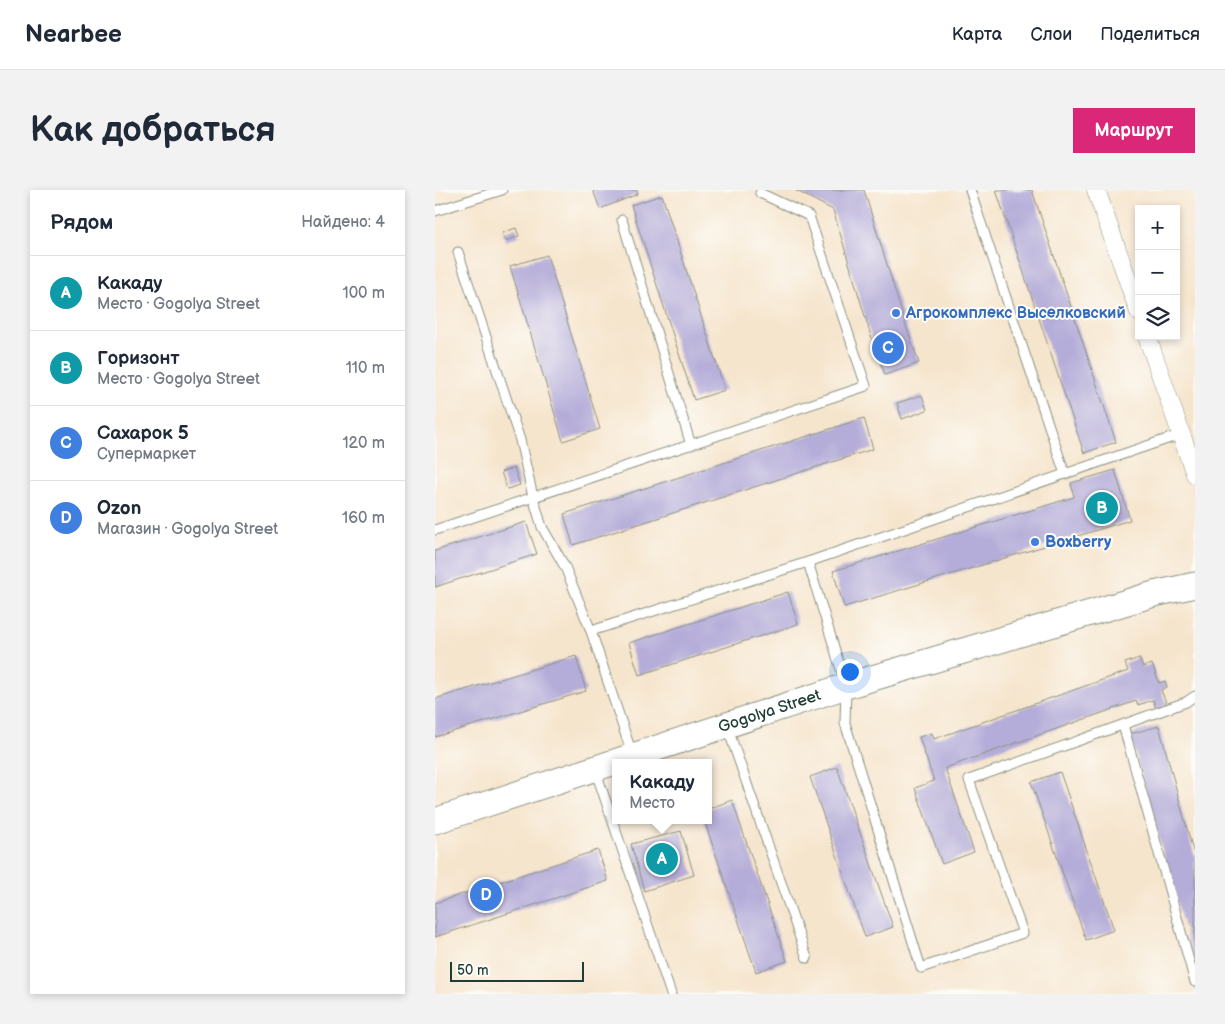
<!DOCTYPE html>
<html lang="ru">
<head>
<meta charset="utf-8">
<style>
	:root { --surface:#fff; --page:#f2f2f3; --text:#1f2937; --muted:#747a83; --line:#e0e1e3; --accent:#db2777 }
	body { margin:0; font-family:"Balsamiq Sans",sans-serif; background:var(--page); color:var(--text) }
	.controls { position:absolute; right:15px; top:15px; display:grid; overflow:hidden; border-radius:0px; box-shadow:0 2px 8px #0003 }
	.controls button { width:45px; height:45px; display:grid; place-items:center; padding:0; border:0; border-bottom:1px solid var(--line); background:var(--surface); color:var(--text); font:25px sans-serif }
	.scale { position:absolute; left:15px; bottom:12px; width:134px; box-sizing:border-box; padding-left:5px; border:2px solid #1f3d34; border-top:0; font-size:14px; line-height:18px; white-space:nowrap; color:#1f3d34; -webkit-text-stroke:4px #fdfcf7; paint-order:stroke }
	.you { position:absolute; left:414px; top:481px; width:18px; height:18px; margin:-12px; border:4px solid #fff; border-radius:50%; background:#1a73e8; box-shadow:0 0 0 8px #1a73e833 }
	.badge { display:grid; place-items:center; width:32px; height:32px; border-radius:50%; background:var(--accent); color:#fff; font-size:16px; font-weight:700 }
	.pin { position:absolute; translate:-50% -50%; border:2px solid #fff; box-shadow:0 1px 5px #0006 }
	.popup { position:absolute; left:177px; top:569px; width:100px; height:65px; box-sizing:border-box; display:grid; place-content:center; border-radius:0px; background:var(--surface); filter:drop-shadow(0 1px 4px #0005); font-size:16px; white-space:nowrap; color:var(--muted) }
	.popup b { font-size:19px; color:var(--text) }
	.popup::after { content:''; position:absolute; left:50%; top:100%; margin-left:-10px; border:10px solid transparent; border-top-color:var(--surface) }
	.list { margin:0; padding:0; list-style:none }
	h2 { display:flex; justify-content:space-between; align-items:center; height:65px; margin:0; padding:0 20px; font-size:21px }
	h2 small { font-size:16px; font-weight:400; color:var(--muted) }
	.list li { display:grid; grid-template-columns:32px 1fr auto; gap:15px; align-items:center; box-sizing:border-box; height:75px; padding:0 20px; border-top:1px solid var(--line) }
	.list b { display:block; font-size:19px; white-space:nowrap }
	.list p { margin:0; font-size:16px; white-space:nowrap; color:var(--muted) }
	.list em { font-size:16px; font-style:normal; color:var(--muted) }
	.icon { flex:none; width:28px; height:28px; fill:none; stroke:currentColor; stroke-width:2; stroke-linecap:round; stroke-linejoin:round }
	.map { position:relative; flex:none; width:760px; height:804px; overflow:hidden; border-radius:0px }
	header { display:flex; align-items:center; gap:30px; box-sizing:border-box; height:70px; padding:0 25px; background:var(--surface); border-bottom:1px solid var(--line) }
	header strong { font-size:24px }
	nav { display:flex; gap:28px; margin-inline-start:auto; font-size:18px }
	.intro { display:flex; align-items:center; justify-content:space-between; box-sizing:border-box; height:120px; padding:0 30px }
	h1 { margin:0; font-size:35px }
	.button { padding:12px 22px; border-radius:0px; background:var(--accent); color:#fff; font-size:18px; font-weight:700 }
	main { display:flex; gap:30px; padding:0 30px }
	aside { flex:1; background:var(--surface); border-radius:0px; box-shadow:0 2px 8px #0003 }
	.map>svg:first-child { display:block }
</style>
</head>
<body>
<header>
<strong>Nearbee</strong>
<nav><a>Карта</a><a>Слои</a><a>Поделиться</a></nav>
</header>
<div class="intro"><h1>Как добраться</h1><a class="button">Маршрут</a></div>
<main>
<aside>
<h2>Рядом<small>Найдено: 4</small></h2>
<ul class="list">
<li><span class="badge" style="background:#0f9aa8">A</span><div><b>Какаду</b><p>Место · Gogolya Street</p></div><em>100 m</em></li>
<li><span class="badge" style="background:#0f9aa8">B</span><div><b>Горизонт</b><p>Место · Gogolya Street</p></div><em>110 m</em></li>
<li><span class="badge" style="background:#3f7fe0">C</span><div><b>Сахарок 5</b><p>Супермаркет</p></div><em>120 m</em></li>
<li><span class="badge" style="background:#3f7fe0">D</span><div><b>Ozon</b><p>Магазин · Gogolya Street</p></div><em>160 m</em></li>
</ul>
</aside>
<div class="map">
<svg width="760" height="804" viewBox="0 0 760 804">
	<rect width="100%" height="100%" fill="#fdfcf7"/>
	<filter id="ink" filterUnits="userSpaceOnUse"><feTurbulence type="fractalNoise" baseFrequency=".02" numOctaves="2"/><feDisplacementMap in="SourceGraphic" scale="10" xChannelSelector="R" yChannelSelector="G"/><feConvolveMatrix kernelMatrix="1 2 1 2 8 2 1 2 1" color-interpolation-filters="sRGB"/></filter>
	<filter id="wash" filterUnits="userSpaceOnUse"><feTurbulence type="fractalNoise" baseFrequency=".0096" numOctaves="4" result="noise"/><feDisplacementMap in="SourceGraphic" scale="20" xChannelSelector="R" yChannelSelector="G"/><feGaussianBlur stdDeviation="1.12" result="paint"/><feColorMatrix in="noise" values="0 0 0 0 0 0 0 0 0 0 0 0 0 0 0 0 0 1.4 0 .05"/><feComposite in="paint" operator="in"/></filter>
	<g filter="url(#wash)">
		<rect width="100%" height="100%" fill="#f6e5cd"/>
		<g id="blocks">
			<g fill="#b5add9">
				<path d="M158,0h44l1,4 -38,15z"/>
				<path d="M360,0h69l41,133 14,40 -34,12 -14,-39 -38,-126z"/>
				<path d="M561,0h36l84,252 -32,11z"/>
				<path d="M227,5l63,195 -31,10 -63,-195z"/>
				<path d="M81,38l3,8 -13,5 -4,-8z"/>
				<path d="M112,65l53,174 -37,12 -53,-175z"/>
				<path d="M487,205l5,15 -25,9 -5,-16z"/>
				<path d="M429,228l9,31 -300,96 -9,-31z"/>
				<path d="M79,278l6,17 -13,4 -6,-17z"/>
				<path d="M680,280l15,50 -286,87 -11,-36 241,-74 -3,-14z"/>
				<path d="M91,332l11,32 -102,33v-36z"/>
				<path d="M353,402l10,32 -159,51 -10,-32z"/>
				<path d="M141,466l10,35 -151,46v-38z"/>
				<path d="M704,468l4,9 9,-3 7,19 6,-2 2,6 -6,3 6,15 -11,4 -3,-9 -15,5 -2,-4 -191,67 29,84 -32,12 -27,-76 19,-7 -15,-44 13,-4 2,6 194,-68 -3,-8z"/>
				<path d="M724,536l36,132v109l-65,-233z"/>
				<path d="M402,577l56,160 -28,10 -55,-160z"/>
				<path d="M625,582l54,158 -28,10 -55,-158z"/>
				<path d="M297,610l55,161 -31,11 -52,-152h4v-11z"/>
				<path d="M246,641l13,44 -50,16 -13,-47z"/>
				<path d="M163,660l10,31 -173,56v-34z"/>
			</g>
		</g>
	</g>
	<g filter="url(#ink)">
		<use href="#blocks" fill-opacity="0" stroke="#8a9180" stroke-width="1"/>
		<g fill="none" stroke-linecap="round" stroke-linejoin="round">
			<g stroke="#8a9180" stroke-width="11">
				<g id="lane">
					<path d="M535,0l95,284"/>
					<path d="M0,21l67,-21"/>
					<path d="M187,30l69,225"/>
					<path d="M23,62l62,188 13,57 9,30 23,40 26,64 41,123"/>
					<path d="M747,244l-374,128 38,124 -1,37 76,245 102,-35 -54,-153 217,-78 9,-6"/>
					<path d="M0,340l431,-144 -57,-170 -49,-23"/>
					<path d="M156,441l217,-69"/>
					<path d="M688,535l72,257"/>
					<path d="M292,536l80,232"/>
					<path d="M160,579l76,225"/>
				</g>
			</g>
			<g stroke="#8a9180" stroke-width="19">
				<g id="street">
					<path d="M661,0l43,122"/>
					<path d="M712,146l48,138"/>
				</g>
			</g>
			<g stroke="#8a9180" stroke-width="27">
				<g id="secondary">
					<path id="s1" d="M0,631l411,-135 308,-92 41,-9"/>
				</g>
			</g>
			<use href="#lane" stroke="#fff" stroke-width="9"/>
			<use href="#street" stroke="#fff" stroke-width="18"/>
			<use href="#secondary" stroke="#fff" stroke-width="25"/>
		</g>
	</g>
	<g fill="#3f7fe0" stroke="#fdfcf7" stroke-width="2">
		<circle cx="461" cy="123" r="5"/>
		<circle cx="600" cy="352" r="5"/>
	</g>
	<g text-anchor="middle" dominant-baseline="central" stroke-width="4" stroke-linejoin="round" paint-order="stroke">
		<g font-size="16" font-weight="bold" fill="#366cbe" stroke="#fdfcf7" text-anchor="start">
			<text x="471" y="123">Агрокомплекс Выселковский</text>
			<text x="610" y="352">Boxberry</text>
		</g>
		<g font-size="16" fill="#1f3d34" stroke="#fdfcf7">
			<text stroke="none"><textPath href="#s1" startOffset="352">Gogolya Street</textPath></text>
		</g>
	</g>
</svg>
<div class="controls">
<button>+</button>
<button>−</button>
<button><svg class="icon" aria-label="layers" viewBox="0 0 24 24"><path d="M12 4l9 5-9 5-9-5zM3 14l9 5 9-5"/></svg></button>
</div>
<div class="scale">50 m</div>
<div class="you"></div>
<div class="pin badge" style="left:227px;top:669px;background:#0f9aa8">A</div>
<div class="popup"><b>Какаду</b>Место</div>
<div class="pin badge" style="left:667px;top:318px;background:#0f9aa8">B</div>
<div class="pin badge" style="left:453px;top:158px;background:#3f7fe0">C</div>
<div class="pin badge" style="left:51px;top:705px;background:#3f7fe0">D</div>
</div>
</main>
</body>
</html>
